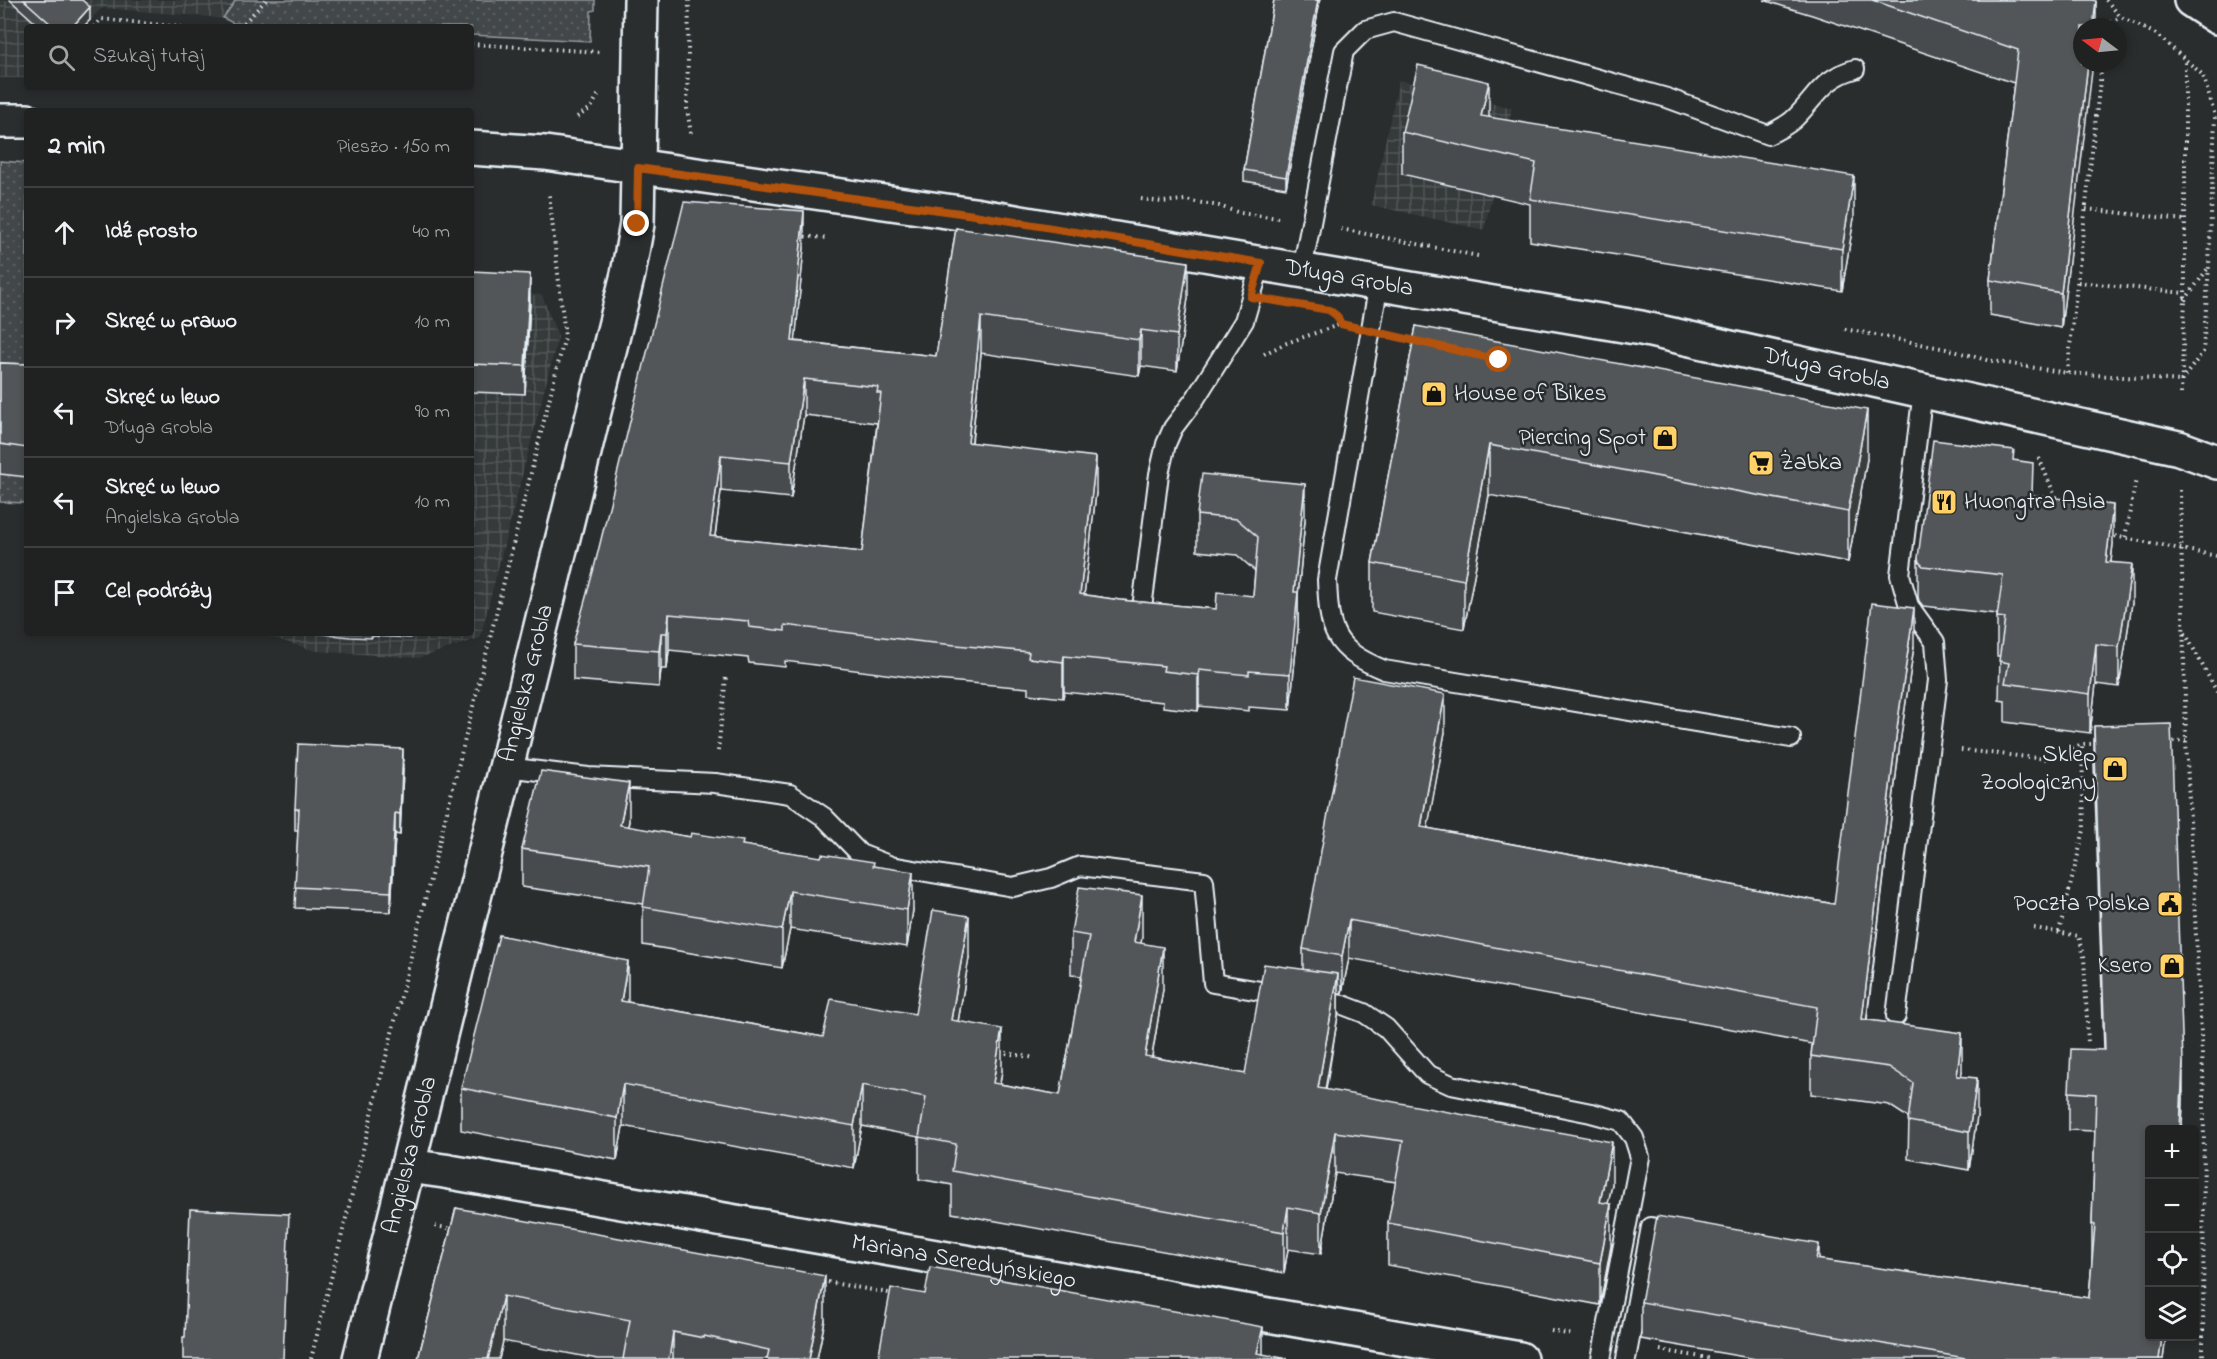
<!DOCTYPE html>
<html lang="pl">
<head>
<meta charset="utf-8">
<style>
	:root { --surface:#202222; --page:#282a2a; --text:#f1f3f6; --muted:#a2a4a5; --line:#3d3f40 }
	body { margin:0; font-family:"Indie Flower",sans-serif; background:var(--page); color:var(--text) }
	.controls { position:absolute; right:18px; bottom:18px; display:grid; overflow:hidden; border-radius:6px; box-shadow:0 3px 9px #0003 }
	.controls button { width:54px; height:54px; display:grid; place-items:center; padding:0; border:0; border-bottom:2px solid var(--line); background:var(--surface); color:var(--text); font:30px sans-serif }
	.compass { position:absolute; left:2073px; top:18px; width:54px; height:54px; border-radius:50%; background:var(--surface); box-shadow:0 3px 9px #0003; rotate:286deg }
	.stop { position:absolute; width:18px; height:18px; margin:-14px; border:4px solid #b45309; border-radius:50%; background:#fff }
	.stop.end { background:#b45309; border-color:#fff; box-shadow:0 2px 6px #0008 }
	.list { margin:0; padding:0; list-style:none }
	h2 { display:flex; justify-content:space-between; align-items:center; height:78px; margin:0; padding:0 24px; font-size:26px }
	h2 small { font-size:20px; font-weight:400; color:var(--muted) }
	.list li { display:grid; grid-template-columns:39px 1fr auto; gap:18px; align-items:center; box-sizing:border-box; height:90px; padding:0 24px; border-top:2px solid var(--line) }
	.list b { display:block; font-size:22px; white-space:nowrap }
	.list p { margin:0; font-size:20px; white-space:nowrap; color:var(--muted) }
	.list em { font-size:20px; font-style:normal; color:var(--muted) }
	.icon { flex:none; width:33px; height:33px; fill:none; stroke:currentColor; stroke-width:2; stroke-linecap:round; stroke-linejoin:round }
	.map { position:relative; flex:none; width:2217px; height:1359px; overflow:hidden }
	.search { position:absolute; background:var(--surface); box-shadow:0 3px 9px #0003; left:24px; top:24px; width:450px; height:66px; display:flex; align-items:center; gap:15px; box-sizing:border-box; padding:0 21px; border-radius:6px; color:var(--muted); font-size:22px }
	.panel { position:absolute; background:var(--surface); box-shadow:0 3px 9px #0003; left:24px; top:108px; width:450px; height:528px; border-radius:6px }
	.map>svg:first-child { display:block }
</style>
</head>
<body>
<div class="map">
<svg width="2217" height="1359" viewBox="0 0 2217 1359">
	<defs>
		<pattern id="industrial-grid" width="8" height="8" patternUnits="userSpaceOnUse" patternTransform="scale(1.5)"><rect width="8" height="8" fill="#363a3b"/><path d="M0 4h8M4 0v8" fill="none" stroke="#535758"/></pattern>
		<pattern id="green-dots" width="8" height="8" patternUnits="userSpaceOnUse" patternTransform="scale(1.5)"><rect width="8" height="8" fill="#424648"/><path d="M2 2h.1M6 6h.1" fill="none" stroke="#5d6163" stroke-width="1.8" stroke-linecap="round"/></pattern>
	</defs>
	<rect width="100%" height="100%" fill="#2a2d2e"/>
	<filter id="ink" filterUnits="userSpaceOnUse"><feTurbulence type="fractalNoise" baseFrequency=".0167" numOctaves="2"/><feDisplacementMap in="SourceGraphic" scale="12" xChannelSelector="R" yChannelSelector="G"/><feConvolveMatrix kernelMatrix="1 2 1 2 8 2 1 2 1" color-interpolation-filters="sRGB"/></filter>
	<g filter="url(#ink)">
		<g fill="url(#industrial-grid)">
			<path d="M0,0h236l-13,18 -121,-10 -19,19h-56v51h-27z"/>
			<path d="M1399,80l113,28 -28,122 -113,-25z"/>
			<path d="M471,293l71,2 16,42 -78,301 -61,20 -103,-7 -59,-18h214z"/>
		</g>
		<g fill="url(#green-dots)" stroke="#959ca0" stroke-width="1.5">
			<path d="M236,0h359v10l-4,1 -1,30 -119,-6v-8h-164l-74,-4 -10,-5z"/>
			<path d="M0,161l27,2v340l-27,-1z"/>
		</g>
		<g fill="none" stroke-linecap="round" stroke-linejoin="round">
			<g stroke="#e8f1f8" stroke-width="22">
				<g id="service">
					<path d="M1302,270l42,-219 21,-21 29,-8 273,76 101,37c9,-5 21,-10 28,-18 21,-21 27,-39 59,-48"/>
					<path d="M1379,283l-52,297c2,52 6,69 57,90l407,68"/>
					<path d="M1142,608l17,-134 7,-30 7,-16 22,-29 49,-78 17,-58"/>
					<path d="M506,767l82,10 127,6 75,11 34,23 36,37 31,12 122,21 38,-9 29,-12 124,15 9,102 71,12"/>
					<path d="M1314,1000l29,5 21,8 22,15 41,46 24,11 140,28 30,8 13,17 6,19 -39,202"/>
					<path d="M1896,1016l42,-336 -3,-38 -26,-36 -9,-31 23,-184"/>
					<path d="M1626,1359l25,-132 29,6"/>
				</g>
			</g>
			<g stroke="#e8f1f8" stroke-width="38">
				<g id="minor">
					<path d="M0,121h27"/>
					<path id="s1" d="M471,148l74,5 429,62 667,113 538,120 38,14"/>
					<path id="s2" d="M408,1166l36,5 1076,188"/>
					<path id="s3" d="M360,1359l268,-1085 9,-50 4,-224"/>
				</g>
			</g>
			<g stroke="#e8f1f8" stroke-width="38">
				<path id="tertiary" d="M2191,0l26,17"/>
			</g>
			<g stroke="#e8f1f8" stroke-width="4" stroke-dasharray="1.5 4.5" stroke-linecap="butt">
				<path d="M689,0l-2,108 4,26"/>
				<path d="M2106,0l15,17 35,17 47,41 12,41 -6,150 -6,86 -22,29"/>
				<path d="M2094,19l12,5 15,-7"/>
				<path d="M94,27l7,-8 81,8"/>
				<path d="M240,27l26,-27"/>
				<path d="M471,44l128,8"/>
				<path d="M577,117l14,-9 7,-13"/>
				<path d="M1141,199l21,3 23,-2 34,6 21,7 38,5"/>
				<path d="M2086,209l98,11"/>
				<path d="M1341,229l137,27"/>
				<path d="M799,236l28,2"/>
				<path d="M2078,282l106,11"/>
				<path d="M2185,300l24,-33"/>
				<path d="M1845,329l101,20 41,11 80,13 114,8"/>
				<path d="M1264,354l20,-10 54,-19"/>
				<path d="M2067,373l35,-310"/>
				<path d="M2181,394l4,-94v-240"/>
				<path d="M2039,458l16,38 7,5"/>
				<path d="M2180,490l6,251 18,352 -1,266"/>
				<path d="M2109,535l108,21"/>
				<path d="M2125,537l11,-58"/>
				<path d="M2185,633l32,59"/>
				<path d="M2167,742l19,-1"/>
				<path d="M1961,750l86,9 35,-15h17"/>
				<path d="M718,751l8,-74"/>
				<path d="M2034,928l45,8 5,20 4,87"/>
				<path d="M2059,932l25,-102 -2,-86"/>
				<path d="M1000,1052l35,6"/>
				<path d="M435,1226l19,3"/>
				<path d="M822,1281l72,13"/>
				<path d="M1551,1331l22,4"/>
				<path d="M1660,1350l53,9"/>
				<path d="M311,1359l254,-1023 -16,-143"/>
			</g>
			<use href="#service" stroke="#2a2d2e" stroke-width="18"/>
			<use href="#minor" stroke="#2a2d2e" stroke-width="33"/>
			<use href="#tertiary" stroke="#2a2d2e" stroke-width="33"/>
		</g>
		<g fill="#474b4d" stroke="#e8f1f8" stroke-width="1.5" fill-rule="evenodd">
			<path d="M10,0h72l8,20 -7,7h-43z"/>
			<path d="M1274,0h46l-34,188 -42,-7v-11z"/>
			<path d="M1764,0h329l3,27 -35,301 -71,-13v-35l24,-197 -202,-68 -30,-9z"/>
			<path d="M1489,117l365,101 -12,73 -312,-50v-37l-128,-30v-42z"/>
			<path d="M956,228l232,70 -11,73 -36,-5 -2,10 -158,-23 -9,90 124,50 -12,102 36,5 96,9 37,-13 2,-25 -18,-16 -40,-4v-36l108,5 -7,75v34l-8,81 -41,-3v4l-50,-5 -1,5 -35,-4v-5l-99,-10 -1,6 -35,-4v-6l-104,-9 -139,-18v6l-36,-4 -1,-5 -79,-8 -2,19h-6l-2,18 -86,-7v-36l231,-397 -9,94 141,15zM804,415l73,8 -15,129 -147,-15 6,-46 70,7z"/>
			<path d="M471,271l59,31 -5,92 -54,-2z"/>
			<path d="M1416,326l451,133 -19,103 -359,-67 -25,134 -92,-17v-49z"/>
			<path d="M0,363l27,1v113l-27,-3z"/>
			<path d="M2014,461l19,34 80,49 -2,18 21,41 -13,84 -23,-3 -6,49 -85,-11v-21l-6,-1 1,-44h-3v-42l-74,-8 -4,-5 -1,-4v-39z"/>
			<path d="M314,633h97l-1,5 -38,-2v2l-22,-1z"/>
			<path d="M1914,646l-15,104 -32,270 95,51 -1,5 16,40 -8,54 -61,-11 1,-41 -20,-13 -78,-11v-38l1,-12 -463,-86 -7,35h-4v23l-12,74 286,94 -4,19 3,43 -11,59 -212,-40v-42l8,-41 -61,-9 -14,81 -33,-5 -4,24 -332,-60v-28l-33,-6v-42l-57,-11 -8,42 -231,-42 -6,34 -156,-30v-42l167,-86 195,35 92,-23 54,-56 -11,64 44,49 -2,13 60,11 22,-119 -11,-1v-42l71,4 -1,6 22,46 -11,68 93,17 58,-105v-20l142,-217 -18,96 407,76z"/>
			<path d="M2094,726l89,372 -1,32h-32v206h16l-3,23h-407l-115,-20v-37l178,-42 270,38 3,-37v-37l3,-93 -26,-1v-38l35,-42 -10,-286z"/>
			<path d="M403,769l-3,66 -5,-1 -4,78 -96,-4 3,-78h-3v-21z"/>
			<path d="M629,821l-1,6 246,39 39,44 -6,37 -117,-18 -8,39 -139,-23v-41l-121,-17v-38z"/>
			<path d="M456,1208l369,112 -8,39h-219l-95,-18 -4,18h-81z"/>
		</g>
		<g fill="#3a3d3e" stroke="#e8f1f8" stroke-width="1.5">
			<path d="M1318,0h2l-34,188v-11z"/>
			<path d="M2096,1v26h-3z"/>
			<path d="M90,7v13l-7,7h-11z"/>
			<path d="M2088,63h5l-32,265v-35z"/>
			<path d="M1489,82v43l-8,-9z"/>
			<path d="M1854,176v42l-12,73v-42z"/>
			<path d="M804,211v36l-12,130v-36z"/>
			<path d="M1188,262v36l-11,73v-36z"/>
			<path d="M530,274v28l-5,92v-28z"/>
			<path d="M981,317v36l-13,125v-36z"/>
			<path d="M1141,330v36l-2,10v-36z"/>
			<path d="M804,379v36l-13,83v-36z"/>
			<path d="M1867,410v49l-19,103v-50z"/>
			<path d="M1489,445v50l-25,134v-49z"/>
			<path d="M721,455v36l-11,81v-36z"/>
			<path d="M1096,457v36l-16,137v-36z"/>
			<path d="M1305,484v36l-7,75v34l-8,81v-36l4,-82z"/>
			<path d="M2113,505v39l-7,57v-39z"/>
			<path d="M2132,564v39l-13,84v-40z"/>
			<path d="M1914,608v38l-15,104 -37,307v-38l37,-306z"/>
			<path d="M669,614v36l-2,19v-36z"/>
			<path d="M661,633v36l-2,18v-36z"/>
			<path d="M2096,644v40l-6,49v-39z"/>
			<path d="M1064,656v36l-1,6v-36z"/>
			<path d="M1199,670v36l-1,5v-36z"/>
			<path d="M1445,694v38l-24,133v-38z"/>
			<path d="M403,749v20l-3,66v-21z"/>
			<path d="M629,783v38l-9,42v-38z"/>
			<path d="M395,813v21l-4,78v-20z"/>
			<path d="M913,872v38l-6,37v-37z"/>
			<path d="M790,891v38l-8,39v-38z"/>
			<path d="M1142,895v42l-8,47v-42z"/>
			<path d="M969,916v42l-18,104v-42z"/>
			<path d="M1349,920v38l-7,35v-37z"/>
			<path d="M1163,947v42l-18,109v-42z"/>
			<path d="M628,961v42l-7,-2z"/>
			<path d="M1338,974v42l-20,114v-42z"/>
			<path d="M1002,1029v42l-9,54v-42z"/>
			<path d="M1962,1033v38l-5,43v-38z"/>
			<path d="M2183,1061v37l-1,32h-2z"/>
			<path d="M1977,1078v38l-8,54v-38z"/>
			<path d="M623,1084v42l-6,34v-42z"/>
			<path d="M862,1085v41l-8,42v-42z"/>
			<path d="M1335,1132v41l-14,81v-41z"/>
			<path d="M1612,1142v42l-12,60v-42z"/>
			<path d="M1611,1204v42l-11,59v-42z"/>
			<path d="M1288,1207v42l-4,24v-41z"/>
			<path d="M1819,1244v38l-3,-23z"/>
			<path d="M825,1276v44l-8,39h-8z"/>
			<path d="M503,1296v45l-4,18h-11z"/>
			<path d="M1263,1327v32l-6,-6z"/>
			<path d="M673,1332v27h-4z"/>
			<path d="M2162,1336h4l-3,23h-4z"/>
		</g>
		<g fill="#535759" stroke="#e8f1f8" stroke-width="1.5" fill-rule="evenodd">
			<path d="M24,0h58l8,7 -18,20h-18z"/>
			<path d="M1274,0h44l-32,177 -42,-7z"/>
			<path d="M1872,0h221l3,1 -3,26h-11v36h6l-27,230 -71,-13 28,-230z"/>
			<path d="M1418,65l71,17 -8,34 373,60 -12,73 -312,-50 6,-36 -134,-31z"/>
			<path d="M684,202l120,9 -12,130 144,15 20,-128 232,34 -11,73 -36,-5 -2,10 -158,-23 -13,125 128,15 -16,137 40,6 96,9 1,-17 36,4 5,-59 -21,-18 -40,-4 5,-41 103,10 -11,108h4l-8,82 -41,-3v4l-50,-5 -1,5 -35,-4 1,-5 -100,-10 -1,6 -35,-4 1,-6 -105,-10 -139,-17v6l-36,-4 -1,-6 -79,-7 -2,19h-6l-2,18 -86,-7 21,-76zM804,379l74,8 -1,6h4l-19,159 -152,-16 11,-81 70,7z"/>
			<path d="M471,271l59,3 -5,92 -54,-2z"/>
			<path d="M1416,326l451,84 -19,102 -359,-67 -25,135 -92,-17z"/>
			<path d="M0,363l27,1v84l-27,-4z"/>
			<path d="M1933,440l81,10 -1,10 20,3 -1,32 81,10 -7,57 26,2 -13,83 -23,-3 -6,50 -85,-11 4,-20 -10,-2 6,-43 -8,-1 6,-42 -80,-9 -4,-4 -1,-4z"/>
			<path d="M1872,603l42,5 -15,105 -37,306 100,14 -5,43 20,2 -8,54 -61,-11 5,-38 -24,-16 -78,-11 6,-49 -468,-87 -7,36 -39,-7 50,-272 92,17 -24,133 413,77z"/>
			<path d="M2171,724l12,337 -3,69h-30v206h12l-3,23h-188l-330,-57 16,-86 162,28 -3,15 273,39 6,-73 -3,-1 4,-130 -27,-2 2,-43 34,1 -11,-324z"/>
			<path d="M298,744l105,5 -3,65 -5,-1 -4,79 -96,-5 4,-78h-4z"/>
			<path d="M541,771l88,12 -9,42 70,12 1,-4 52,8 -1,4 79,12 1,-3 52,8 -1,4 40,6 -6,38 -117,-19 -8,39 -139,-23 6,-40 -127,-18z"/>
			<path d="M1079,887l63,8 -8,47 29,5 -18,109 100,18 19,-110 74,10 -20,114 294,54 -12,60 11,2 -11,59 -212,-40 15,-82 -68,-9 -14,81 -33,-6 -4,25 -332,-61 4,-27 -37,-7 7,-40 -64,-12 -8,41 -231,-42 -6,34 -156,-30 38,-153 129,26 -7,40 202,36 8,-38 84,15 18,-104 36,6 -18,104 51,9 -9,54 67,12 29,-159 -18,-3z"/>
			<path d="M456,1208l369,68 -16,83h-42l2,-9 -65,-14v2l-31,-6 -4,27h-46l7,-39 -127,-24 -15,63h-70z"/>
			<path d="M190,1209l99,5 -6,145h-100v-22h2z"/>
			<path d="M930,1267l333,60 -6,26 31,6h-410l13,-71 34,6z"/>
		</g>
	</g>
	<g fill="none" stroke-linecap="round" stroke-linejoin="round" filter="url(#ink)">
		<path stroke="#b45309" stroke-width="8" d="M637,224l1,-56 336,47 287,48 -10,34 78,13 8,6 4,8 158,36"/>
	</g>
	<defs>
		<g id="shop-square" transform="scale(1.35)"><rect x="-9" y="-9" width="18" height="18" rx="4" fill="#ffd166" stroke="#2a2d2e"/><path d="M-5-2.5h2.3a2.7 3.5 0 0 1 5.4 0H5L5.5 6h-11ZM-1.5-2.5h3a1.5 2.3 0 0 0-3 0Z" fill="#111"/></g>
		<g id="supermarket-square" transform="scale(1.35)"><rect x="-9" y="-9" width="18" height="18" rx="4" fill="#ffd166" stroke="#2a2d2e"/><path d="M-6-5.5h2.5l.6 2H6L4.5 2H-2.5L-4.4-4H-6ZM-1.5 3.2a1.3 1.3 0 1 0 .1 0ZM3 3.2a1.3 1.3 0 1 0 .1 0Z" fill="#111"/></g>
		<g id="restaurant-square" transform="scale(1.35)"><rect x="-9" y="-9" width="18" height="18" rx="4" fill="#ffd166" stroke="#2a2d2e"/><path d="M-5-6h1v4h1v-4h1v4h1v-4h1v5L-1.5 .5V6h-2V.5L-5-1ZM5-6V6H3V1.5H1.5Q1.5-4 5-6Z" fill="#111"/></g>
		<g id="civic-square" transform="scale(1.35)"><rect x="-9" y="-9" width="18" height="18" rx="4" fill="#ffd166" stroke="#2a2d2e"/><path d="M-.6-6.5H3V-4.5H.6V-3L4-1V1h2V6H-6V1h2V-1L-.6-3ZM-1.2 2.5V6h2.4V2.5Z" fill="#111"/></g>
	</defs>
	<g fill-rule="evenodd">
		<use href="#shop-square" x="1434" y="394"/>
		<use href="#shop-square" x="1665" y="438"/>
		<use href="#supermarket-square" x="1761" y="463"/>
		<use href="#restaurant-square" x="1944" y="502"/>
		<use href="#shop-square" x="2115" y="769"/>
		<use href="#civic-square" x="2170" y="904"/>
		<use href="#shop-square" x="2172" y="966"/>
	</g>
	<g text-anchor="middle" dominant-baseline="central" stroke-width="5" stroke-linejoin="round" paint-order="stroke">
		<g font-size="24" fill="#e8f1f8" stroke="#2a2d2e">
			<text stroke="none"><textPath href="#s1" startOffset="888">Długa Grobla</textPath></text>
			<text stroke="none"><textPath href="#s1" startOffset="1374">Długa Grobla</textPath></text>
			<text stroke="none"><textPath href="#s3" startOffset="696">Angielska Grobla</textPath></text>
			<text stroke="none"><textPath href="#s3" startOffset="210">Angielska Grobla</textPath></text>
			<text stroke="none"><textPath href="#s2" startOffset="564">Mariana Seredyńskiego</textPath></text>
		</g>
		<g font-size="24" fill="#e8f1f8" stroke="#2a2d2e" text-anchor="end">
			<text x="1454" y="394" text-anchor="start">House of Bikes</text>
			<text x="1646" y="438">Piercing Spot</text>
			<text x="1780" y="463" text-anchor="start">Żabka</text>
			<text x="1964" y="502" text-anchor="start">Huongtra Asia</text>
			<text x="2096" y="755">Sklep<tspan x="2096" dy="28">Zoologiczny</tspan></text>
			<text x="2150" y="904">Poczta Polska</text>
			<text x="2152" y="966">Ksero</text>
		</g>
	</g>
</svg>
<div class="controls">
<button>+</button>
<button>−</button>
<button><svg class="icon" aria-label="locate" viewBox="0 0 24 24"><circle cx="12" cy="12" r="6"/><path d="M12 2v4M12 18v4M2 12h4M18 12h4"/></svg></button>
<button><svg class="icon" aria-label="layers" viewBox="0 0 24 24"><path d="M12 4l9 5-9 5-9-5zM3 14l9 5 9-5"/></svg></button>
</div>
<svg class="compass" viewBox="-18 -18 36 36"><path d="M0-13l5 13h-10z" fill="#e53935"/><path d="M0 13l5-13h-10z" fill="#a2a4a5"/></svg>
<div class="stop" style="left:1499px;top:360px"></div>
<div class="stop end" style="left:637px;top:224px"></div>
<div class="search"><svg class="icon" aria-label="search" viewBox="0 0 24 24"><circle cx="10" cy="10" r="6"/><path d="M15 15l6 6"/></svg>Szukaj tutaj</div>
<section class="panel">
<h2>2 min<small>Pieszo · 150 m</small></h2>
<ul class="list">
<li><svg class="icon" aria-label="ahead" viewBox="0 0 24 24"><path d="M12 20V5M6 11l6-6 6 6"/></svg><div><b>Idź prosto</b></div><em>40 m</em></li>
<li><svg class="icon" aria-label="right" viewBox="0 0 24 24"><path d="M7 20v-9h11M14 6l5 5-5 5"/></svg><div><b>Skręć w prawo</b></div><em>10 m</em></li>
<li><svg class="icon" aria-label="left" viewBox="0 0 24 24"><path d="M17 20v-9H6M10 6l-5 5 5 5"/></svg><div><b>Skręć w lewo</b><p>Długa Grobla</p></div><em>90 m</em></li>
<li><svg class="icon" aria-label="left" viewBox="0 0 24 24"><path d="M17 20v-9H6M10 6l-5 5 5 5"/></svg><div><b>Skręć w lewo</b><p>Angielska Grobla</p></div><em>10 m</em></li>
<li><svg class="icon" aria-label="arrive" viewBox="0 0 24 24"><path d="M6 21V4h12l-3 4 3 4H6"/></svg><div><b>Cel podróży</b></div></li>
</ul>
</section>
</div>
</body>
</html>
